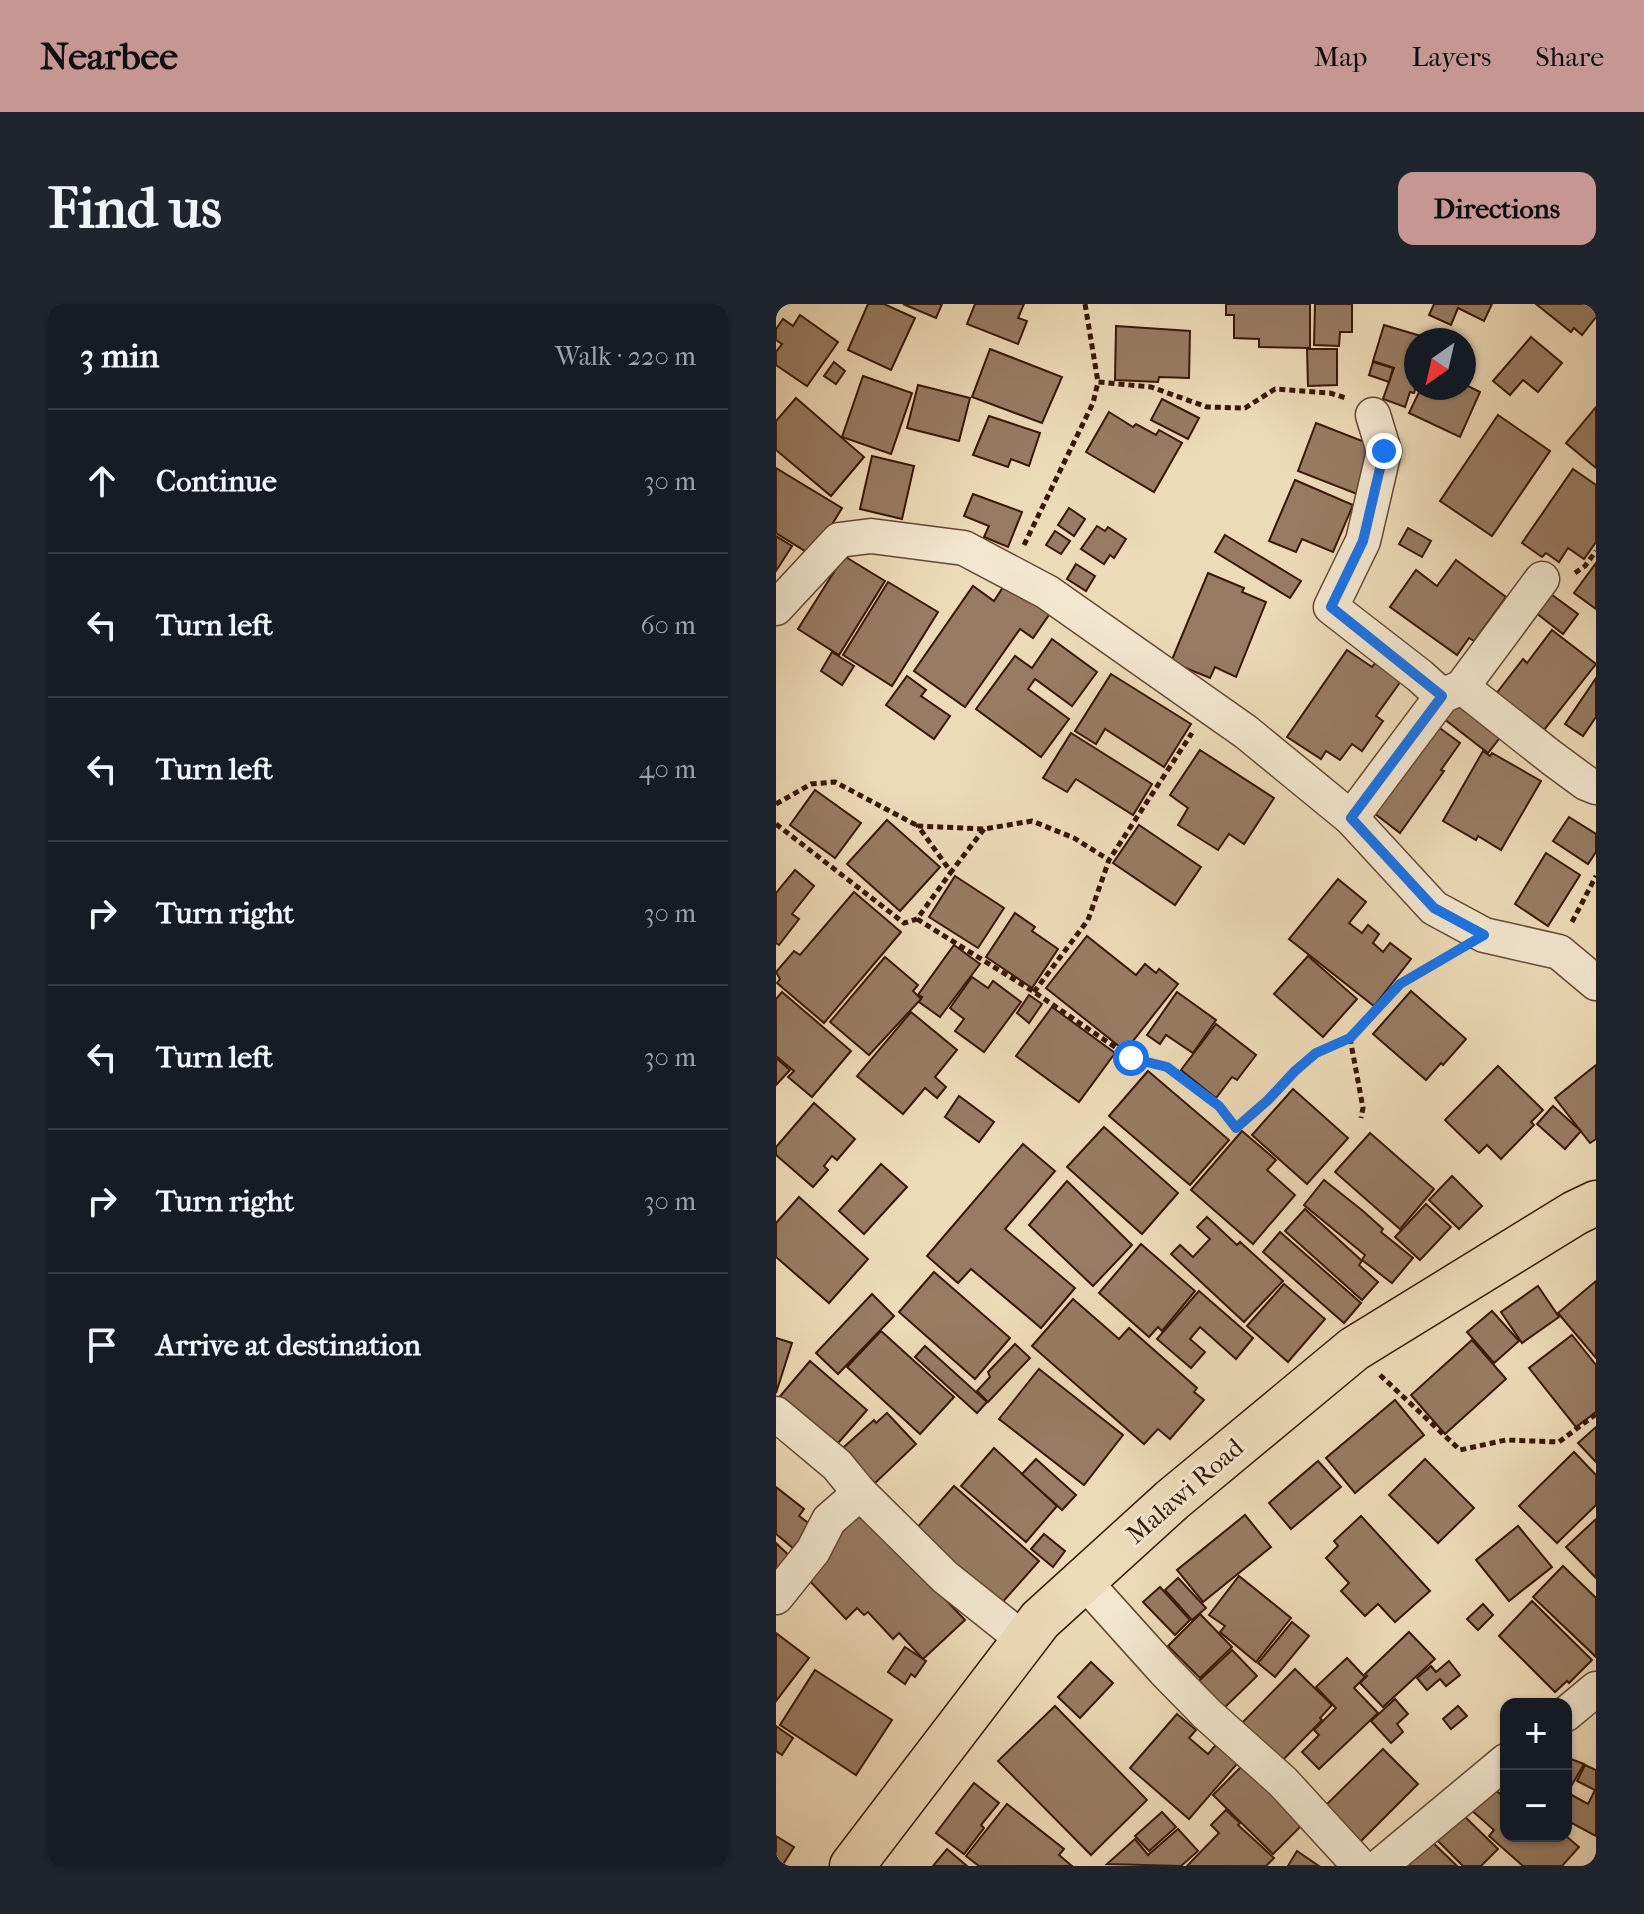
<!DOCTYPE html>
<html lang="en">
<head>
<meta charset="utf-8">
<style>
	:root { --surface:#171b24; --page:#20242c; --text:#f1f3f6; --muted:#9ea1a6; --line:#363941; --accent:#c59692 }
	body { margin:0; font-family:"IM FELL French Canon",serif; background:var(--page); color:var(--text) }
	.controls { position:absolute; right:24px; bottom:24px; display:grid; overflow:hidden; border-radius:16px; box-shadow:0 2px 6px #0004 }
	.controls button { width:72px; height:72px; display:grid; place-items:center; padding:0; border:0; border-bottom:2px solid var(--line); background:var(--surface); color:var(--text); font:40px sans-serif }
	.compass { position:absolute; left:628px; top:24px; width:72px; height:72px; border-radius:50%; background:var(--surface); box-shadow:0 2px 6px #0004; rotate:214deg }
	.stop { position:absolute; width:24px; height:24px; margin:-18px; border:6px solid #1a73e8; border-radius:50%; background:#fff }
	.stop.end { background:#1a73e8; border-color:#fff; box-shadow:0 2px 8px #0008 }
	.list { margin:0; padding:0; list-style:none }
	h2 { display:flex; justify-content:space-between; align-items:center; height:104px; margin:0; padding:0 32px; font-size:34px }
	h2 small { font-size:26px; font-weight:400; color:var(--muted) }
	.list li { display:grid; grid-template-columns:52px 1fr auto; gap:24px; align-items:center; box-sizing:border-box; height:144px; padding:0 32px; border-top:2px solid var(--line) }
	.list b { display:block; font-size:30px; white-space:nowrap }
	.list em { font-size:26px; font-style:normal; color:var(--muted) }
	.icon { flex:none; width:44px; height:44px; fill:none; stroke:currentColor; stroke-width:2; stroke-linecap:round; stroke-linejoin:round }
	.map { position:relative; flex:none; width:820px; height:1562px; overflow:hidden; border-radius:16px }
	header { display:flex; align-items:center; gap:48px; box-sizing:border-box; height:112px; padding:0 40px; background:var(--accent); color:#111 }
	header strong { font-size:38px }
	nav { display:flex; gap:44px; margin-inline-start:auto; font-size:28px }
	.intro { display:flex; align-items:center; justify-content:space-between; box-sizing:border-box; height:192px; padding:0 48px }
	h1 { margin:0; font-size:56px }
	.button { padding:20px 36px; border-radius:16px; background:var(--accent); color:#111; font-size:28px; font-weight:700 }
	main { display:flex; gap:48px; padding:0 48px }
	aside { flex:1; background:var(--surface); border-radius:16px; box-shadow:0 2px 6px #0004 }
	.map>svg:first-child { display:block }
</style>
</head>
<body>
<header>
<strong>Nearbee</strong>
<nav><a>Map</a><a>Layers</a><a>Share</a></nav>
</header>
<div class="intro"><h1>Find us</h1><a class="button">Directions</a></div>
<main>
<aside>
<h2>3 min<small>Walk · 220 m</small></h2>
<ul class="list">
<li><svg class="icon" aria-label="ahead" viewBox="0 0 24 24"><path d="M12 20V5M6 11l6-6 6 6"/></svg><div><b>Continue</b></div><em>30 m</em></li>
<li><svg class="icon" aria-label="left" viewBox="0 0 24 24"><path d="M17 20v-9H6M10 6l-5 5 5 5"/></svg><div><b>Turn left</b></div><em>60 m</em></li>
<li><svg class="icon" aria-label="left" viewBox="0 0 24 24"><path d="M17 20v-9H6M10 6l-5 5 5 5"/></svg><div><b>Turn left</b></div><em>40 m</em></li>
<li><svg class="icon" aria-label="right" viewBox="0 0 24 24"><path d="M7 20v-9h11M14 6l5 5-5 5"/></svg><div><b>Turn right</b></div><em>30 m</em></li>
<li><svg class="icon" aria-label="left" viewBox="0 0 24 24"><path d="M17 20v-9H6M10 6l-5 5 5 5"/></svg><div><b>Turn left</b></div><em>30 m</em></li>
<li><svg class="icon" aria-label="right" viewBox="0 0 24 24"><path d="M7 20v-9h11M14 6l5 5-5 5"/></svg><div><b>Turn right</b></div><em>30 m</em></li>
<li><svg class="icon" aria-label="arrive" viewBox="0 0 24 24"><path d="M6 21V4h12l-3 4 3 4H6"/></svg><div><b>Arrive at destination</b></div></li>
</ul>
</aside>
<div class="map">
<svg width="820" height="1562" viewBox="0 0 820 1562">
	<rect width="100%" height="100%" fill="#eddab7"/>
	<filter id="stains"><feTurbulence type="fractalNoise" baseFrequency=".0025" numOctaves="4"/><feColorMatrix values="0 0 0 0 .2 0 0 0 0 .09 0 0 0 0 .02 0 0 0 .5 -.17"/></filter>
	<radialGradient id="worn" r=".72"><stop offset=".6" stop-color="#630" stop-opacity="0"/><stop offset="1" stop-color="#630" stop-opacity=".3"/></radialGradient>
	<g fill="#977c63" stroke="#391609" stroke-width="2">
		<path d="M92,0h16l31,14 -24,52 -43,-20z"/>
		<path d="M127,0h39l-6,14z"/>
		<path d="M199,0h49l-6,14 9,3 -9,23 -51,-20z"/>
		<path d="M450,0h84v44l-51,-1v-8l-25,-1v-23h-8z"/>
		<path d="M539,0h37v28h-12l-1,14 -25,-1z"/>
		<path d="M658,0h58l-8,17 -26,-13 -7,17 -22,-10z"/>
		<path d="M760,0h60v13l-14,18 -8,-7 -3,4z"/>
		<path d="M24,11l38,27 -31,44 -31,-21v-13l6,-8 -6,-4v-11l7,-10 10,7z"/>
		<path d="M608,21l47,14 -15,1v47l-2,6 -4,-1 -5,15 -22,-8 11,-31 -21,-7z"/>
		<path d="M340,22l74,5 -1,47 -30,-1 -1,5 -43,-2z"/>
		<path d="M755,33l31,26 -24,29 -15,-12 -13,15 -17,-14z"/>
		<path d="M214,45l72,28 -20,46 -70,-26z"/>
		<path d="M531,45h30v36l-29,1z"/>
		<path d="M58,58l11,9 -9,13 -12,-8z"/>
		<path d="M597,58l20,6 -4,14 -20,-7z"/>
		<path d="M87,72l49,17 -21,61 -49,-17z"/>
		<path d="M688,80l16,8 -20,45 -51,-24 12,-25h43z"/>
		<path d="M142,81l52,13 -11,43 -52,-13z"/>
		<path d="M20,94l68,59 -33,39 -55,-46v-29z"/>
		<path d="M386,95l37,19 -11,21 -37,-19z"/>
		<path d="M820,103v61l-30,-25z"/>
		<path d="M333,108l24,15 3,-3 20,11 3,-5 23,13 -28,49 -68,-40z"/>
		<path d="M722,111l52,36 -58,85 -52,-35z"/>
		<path d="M213,112l51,17 -11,33 -18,-7 -3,8 -35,-12z"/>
		<path d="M540,119l59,23 -18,48 -59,-23z"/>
		<path d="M96,152l42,10 -12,53 -42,-10z"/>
		<path d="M0,164l66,40 -29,48 -37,-23z"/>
		<path d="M797,165l23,16v57l-12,17 -16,-11 -9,14 -13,-9 -4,4 -20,-14z"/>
		<path d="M519,176l58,25 -20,47 -31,-13 -6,13 -27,-11z"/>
		<path d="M197,190l49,18 -14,35 -24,-10 5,-11 -25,-10z"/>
		<path d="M293,204l16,11 -11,17 -16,-11z"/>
		<path d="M321,222l8,5 3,-4 18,12 -12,19 -4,-3 -6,9 -23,-15z"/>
		<path d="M632,224l23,13 -9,16 -23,-13z"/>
		<path d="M279,227l15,10 -9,13 -15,-9z"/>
		<path d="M449,231l76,46 -11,17 -75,-46z"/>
		<path d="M0,232l16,10 -16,25z"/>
		<path d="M68,252l41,25 -46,74 -41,-26z"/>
		<path d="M680,256l50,37 -32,44 -5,-3 -12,17 -67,-48 26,-37 21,16z"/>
		<path d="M820,259v46l-22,-16z"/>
		<path d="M300,260l19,12 -9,15 -19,-12z"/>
		<path d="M432,269l36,15 -2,4 24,10 -30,75 -21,-10 -5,11 -39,-16z"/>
		<path d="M231,277l44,31 -18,26 -13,-9 -55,78 -51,-36 59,-85 21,15z"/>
		<path d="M112,278l50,30 -46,74 -49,-31z"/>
		<path d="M768,285l34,25 -15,20 -33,-26z"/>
		<path d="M776,326l44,34 -56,71 -48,-36 31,-40 4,4z"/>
		<path d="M276,335l45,33 -25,34 -37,-27 -7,10 41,30 -28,38 -65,-48 39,-53 17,12z"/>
		<path d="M571,346l25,17 3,-4 26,18 -25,35 7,5 -21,30 -10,-7 -12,16 -14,-9 -5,8 -34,-22z"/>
		<path d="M56,348l22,14 -12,19 -21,-14z"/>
		<path d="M335,370l80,50 -27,43 -59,-38 -9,15 -21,-13z"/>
		<path d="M131,372l19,14 -5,6 29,20 -16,23 -48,-34z"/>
		<path d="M820,374v39l-13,19 -18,-12z"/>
		<path d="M680,397l46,34 -14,18 -45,-35z"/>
		<path d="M661,422l23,17 -19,27 3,1 -44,62 -26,-20z"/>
		<path d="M295,429l81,51 -19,31 -57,-36 -9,13 -24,-14z"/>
		<path d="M424,446l74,48 -30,46 -15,-10 -11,16 -40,-25 10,-17 -18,-13z"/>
		<path d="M707,447l7,5 2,-3 49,28 -40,69 -23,-14 -2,4 -33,-19z"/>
		<path d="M39,486l46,33 -26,35 -45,-33z"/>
		<path d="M793,513l27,17v18l-8,12 -35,-23z"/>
		<path d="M111,516l53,47 -40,44 -53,-47z"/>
		<path d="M363,521l62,42 -26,38 -62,-42z"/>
		<path d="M770,549l34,22 -32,51 -33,-22z"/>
		<path d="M19,566l19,16 -22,28 7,5 -20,26 -3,-2v-50z"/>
		<path d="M179,572l49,32 -26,40 -49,-31z"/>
		<path d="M562,575l28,23 -17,21 13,10 6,-8 11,9 -6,9 10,9 7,-9 21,16 -37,47 -85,-67z"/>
		<path d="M78,588l47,40 -77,91 -47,-40 3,-4 -4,-7 18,-21 6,4z"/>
		<path d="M239,609l20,14 -3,4 26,18 -26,39 -46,-31z"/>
		<path d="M311,632l49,39 9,-11 11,9 3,-4 19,15 -53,67 -79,-63z"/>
		<path d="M178,641l26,19 -40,53 -21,-15 3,-5 -4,-2z"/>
		<path d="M532,652l49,43 -34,38 -49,-43z"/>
		<path d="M109,653l33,28 -5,6 8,8 -52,56 -39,-33z"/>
		<path d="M196,673l16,11 5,-7 28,21 -37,50 -29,-21 9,-12 -14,-11z"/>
		<path d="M635,687l55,48 -23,26 -2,-2 -15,17 -53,-46z"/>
		<path d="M6,688l69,59 -39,46 -24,-20 6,-6 -18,-15v-57z"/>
		<path d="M401,688l39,28 -23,33 -27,-18 -6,9 -13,-9z"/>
		<path d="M253,691l13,9 -13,19 -12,-10z"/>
		<path d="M276,703l63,46 -36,49 -63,-46z"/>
		<path d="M135,708l46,38 -22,27 11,10 -9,11 -12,-10 -22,26 -46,-38z"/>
		<path d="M440,720l40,31 -19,25 -5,-3 -16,21 -35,-28z"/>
		<path d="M0,754l14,12 -14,15z"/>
		<path d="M820,761v74l-6,4 -35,-45z"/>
		<path d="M722,762l45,44 -12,12 3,3 -33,34 -14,-14 -8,8 -34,-33z"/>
		<path d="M372,767l81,69 -39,45 -81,-69z"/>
		<path d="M517,785l55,49 -41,46 -55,-49z"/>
		<path d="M183,792l35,26 -15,20 -34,-25z"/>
		<path d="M38,799l41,36 -18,21 -5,-4 -8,10 4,4 -15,17 -37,-32v-8z"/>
		<path d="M777,802l28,25 -16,18 -28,-25z"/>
		<path d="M328,823l74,66 -36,41 -75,-67z"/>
		<path d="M466,827l34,29 -9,10 28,25 -42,49 -62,-54z"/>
		<path d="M594,829l64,56 -34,40 -65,-57z"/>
		<path d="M247,840l32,27 -50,58 70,59 -34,40 -70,-59 -13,14 -31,-27z"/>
		<path d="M105,860l26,23 -43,47 -25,-23z"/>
		<path d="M676,872l30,30 -23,23 -30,-29z"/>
		<path d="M548,876l39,31 20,18 -2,3 32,26 -21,25 -30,-23 3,-5 -61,-50z"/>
		<path d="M291,877l65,64 -39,41 -64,-61z"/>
		<path d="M23,893l69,62 -39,44 -53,-46v-34z"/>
		<path d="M650,900l25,23 -31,33 -25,-23z"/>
		<path d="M529,905l57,52 -3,4 19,17 -16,18 -77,-69z"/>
		<path d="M431,913l30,28 3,-3 43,39 -39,41 -73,-68 9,-9 13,12 17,-18 -13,-12z"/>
		<path d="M504,928l81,71 -17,20 -81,-71z"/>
		<path d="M365,940l54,47 -33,40 -4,-4 -9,10 -50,-44z"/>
		<path d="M158,968l76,66 -35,41 -76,-67z"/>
		<path d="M820,977v77l-38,-45z"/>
		<path d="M508,980l41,35 -37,43 -41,-36z"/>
		<path d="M762,982l21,31 -37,26 -21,-31z"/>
		<path d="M423,987l54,47 -17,21 -36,-32 -10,12 15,13 -14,16 -34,-29z"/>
		<path d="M96,990l22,22 -56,58 -22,-21z"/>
		<path d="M297,995l46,40 10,-11 68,60 -3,4 10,8 -34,39 -12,-10 -14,15 -112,-98z"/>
		<path d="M716,1007l27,30 -25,22 -27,-31z"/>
		<path d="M105,1027l73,66 -34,37 -73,-67z"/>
		<path d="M796,1031l24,30v47l-20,15 -47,-59z"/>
		<path d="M0,1034l16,5 -16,50z"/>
		<path d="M696,1036l34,39 -61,55 -34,-39z"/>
		<path d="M239,1040l15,14 -42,44 -11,-11 13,-14 -2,-5z"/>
		<path d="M149,1042l62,56 -10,11 -62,-56z"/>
		<path d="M34,1057l57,49 -35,40 -56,-49z"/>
		<path d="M263,1065l84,66 -39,50 -85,-66z"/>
		<path d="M619,1096l29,35 -69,58 -29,-35z"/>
		<path d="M111,1109l29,31 -45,43 -36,-32 39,-35 2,3z"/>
		<path d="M820,1123v35l-18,-19z"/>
		<path d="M218,1144l63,58 -31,36 -65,-56z"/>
		<path d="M798,1148l22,23v30l-39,38 -38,-37z"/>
		<path d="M260,1155l40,36 -14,15 -40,-36z"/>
		<path d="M649,1155l49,49 -36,35 -49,-48z"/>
		<path d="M542,1157l23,26 -50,42 -22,-26z"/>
		<path d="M178,1182l85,75 -39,44 -92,-67z"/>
		<path d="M0,1183l28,22 -5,7 12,9 -18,23 -17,-14z"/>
		<path d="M86,1208l103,108 -42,39 -24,-26 -6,6 -25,-27 -4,3 -7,-7 -11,11 -43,-45 36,-55z"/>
		<path d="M469,1211l26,32 -68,55 -26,-32z"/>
		<path d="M585,1212l69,75 -35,31 -17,-18 -13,12 -24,-25 8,-8 -23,-25 12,-12 -4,-5z"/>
		<path d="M820,1215v59l-30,-31z"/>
		<path d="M742,1222l34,41 -43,34 -33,-41z"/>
		<path d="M268,1230l21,17 -12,16 -22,-18z"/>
		<path d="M0,1239l19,18 -19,20z"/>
		<path d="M787,1262l33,32v59l-63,-60z"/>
		<path d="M463,1272l52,42 -35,44 -36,-30 5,-6 -16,-11z"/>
		<path d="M402,1274l28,30 -14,12 -27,-30z"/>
		<path d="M384,1283l30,33 -15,15 -32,-33z"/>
		<path d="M756,1297l60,59 -23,23 -2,-2 -12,11 -56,-56z"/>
		<path d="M707,1300l10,11 -15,15 -11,-11z"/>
		<path d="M424,1310l32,33 -32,31 -32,-32z"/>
		<path d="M516,1318l17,14 -34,41 -17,-14z"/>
		<path d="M633,1328l26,27 -52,48 -23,-24 7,-7 -2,-2z"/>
		<path d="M0,1329l33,25 -33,43z"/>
		<path d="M129,1343l21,14 -11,16 -4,-3 -6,10 -17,-12z"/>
		<path d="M456,1346l25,26 -33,32 -25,-27z"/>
		<path d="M571,1354l18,19 -11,11 24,25 -59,56 -17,-17 17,-17 -5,-5 22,-22 -20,-21z"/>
		<path d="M673,1357l11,14 -14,11 -6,-7 -13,11 -10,-12 14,-12 5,6z"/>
		<path d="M315,1358l22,21 -33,35 -22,-21z"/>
		<path d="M519,1365l37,36 -12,13 2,2 -49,50 -39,-39z"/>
		<path d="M39,1366l77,50 -36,55 -76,-50z"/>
		<path d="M619,1395l13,15 -11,10 6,8 -12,11 -20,-22z"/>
		<path d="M279,1402l92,94 -56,55 -93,-94z"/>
		<path d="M682,1402l9,10 -16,13 -8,-10z"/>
		<path d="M401,1410l19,16 -7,8 19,16 13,-15 21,19 -53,61 -59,-51z"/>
		<path d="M0,1422l17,12 -11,17 -6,-4z"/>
		<path d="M607,1445l35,35 -59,59 -36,-35z"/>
		<path d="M790,1453l18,7 -18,31z"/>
		<path d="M467,1461l60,59 -30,30 -60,-59z"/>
		<path d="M809,1461l11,5v66l-30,-16 2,-27 20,11 7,-14 -18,-9z"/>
		<path d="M198,1479l25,20 -18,22 3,3 -20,26 -28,-21z"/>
		<path d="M715,1482l15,13v37h60l13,11 -17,19h-39l-34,-30 5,-6 -24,-21z"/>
		<path d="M231,1500l57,45 -5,6 13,11h-93l-13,-10z"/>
		<path d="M450,1506l14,13 -2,2 36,33 -8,8h-79l32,-33 -8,-8z"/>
		<path d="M683,1507l39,38 -17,17h-18l-29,-29z"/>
		<path d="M386,1508l14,15 -27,24 -14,-15z"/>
		<path d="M402,1525l20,22 -17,15 -74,-2 28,-25 13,16z"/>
		<path d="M0,1532l18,11 -12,19h-6z"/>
		<path d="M651,1533l30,29h-59z"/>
		<path d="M171,1545l20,17h-34z"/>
		<path d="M521,1547l22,15h-31z"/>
	</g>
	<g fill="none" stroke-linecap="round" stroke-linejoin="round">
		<g stroke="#664734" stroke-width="37">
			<g id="street">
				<path d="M597,111l11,36 -21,90 -32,66 89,69 22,20"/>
				<path d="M0,304l63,-68 32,-4 93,12 83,44 199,140 105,86 83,90 50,27 75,17 37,31"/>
				<path d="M686,383l90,71 34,25 10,4"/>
				<path d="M575,514l91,-122 20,-9 80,-108"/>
				<path d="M0,1110l61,51 23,28"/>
				<path d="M307,1276l81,90 43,44 76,68 77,84"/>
				<path d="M0,1293l37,-46 16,-31 31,-27 85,84 79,63"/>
				<path d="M790,1410l30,-25"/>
				<path d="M604,1562l126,-105"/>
			</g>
		</g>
		<g stroke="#391609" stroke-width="47">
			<path id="primary" d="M76,1562l188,-246 132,-120 182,-151 221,-136 21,-10"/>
		</g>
		<g stroke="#391609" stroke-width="5" stroke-dasharray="6 4" stroke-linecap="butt">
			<path d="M309,0l13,78"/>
			<path d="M248,241l69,-142 5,-21 53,5 56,20 38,1 30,-19 55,4 16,5"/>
			<path d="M799,269l10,-7 11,-15"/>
			<path d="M0,500l35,-20 24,-2 83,44"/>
			<path d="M0,520l128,99 13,-4 34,-47"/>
			<path d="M208,525l-33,43 -33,-46 66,3 48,-8 42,17 35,22"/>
			<path d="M141,615l117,73 97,66 36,9 52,39 17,22 32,-28 27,-29 21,-18 34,-15 50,-54 52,-30"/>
			<path d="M796,618l24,-46"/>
			<path d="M258,688l54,-72 21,-60 83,-127"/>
			<path d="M574,734l13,70 -2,10"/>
			<path d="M604,1071l80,75 46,-10 53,2 37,-28"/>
		</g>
		<use href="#street" stroke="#f3e7d0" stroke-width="34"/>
		<use href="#primary" stroke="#eddab7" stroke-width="44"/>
	</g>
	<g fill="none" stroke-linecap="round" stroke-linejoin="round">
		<path stroke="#1a73e8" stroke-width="10" d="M355,754l36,9 52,39 17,22 32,-28 27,-29 21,-18 34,-15 50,-54 84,-49 -50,-27 -83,-90 91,-122 -111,-89 32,-66 21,-90"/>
	</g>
	<g text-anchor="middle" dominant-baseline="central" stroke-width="6" stroke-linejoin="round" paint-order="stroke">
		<g font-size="26" fill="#391609" stroke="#f3e7d0">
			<text transform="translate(409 1187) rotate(-41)">Malawi Road</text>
		</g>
	</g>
	<rect width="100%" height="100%" filter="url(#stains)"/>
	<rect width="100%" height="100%" fill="url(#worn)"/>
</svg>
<div class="controls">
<button>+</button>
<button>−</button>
</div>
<svg class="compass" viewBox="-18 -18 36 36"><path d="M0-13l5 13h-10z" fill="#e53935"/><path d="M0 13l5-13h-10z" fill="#9ea1a6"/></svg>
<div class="stop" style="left:355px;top:754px"></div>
<div class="stop end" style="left:608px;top:147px"></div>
</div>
</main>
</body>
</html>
